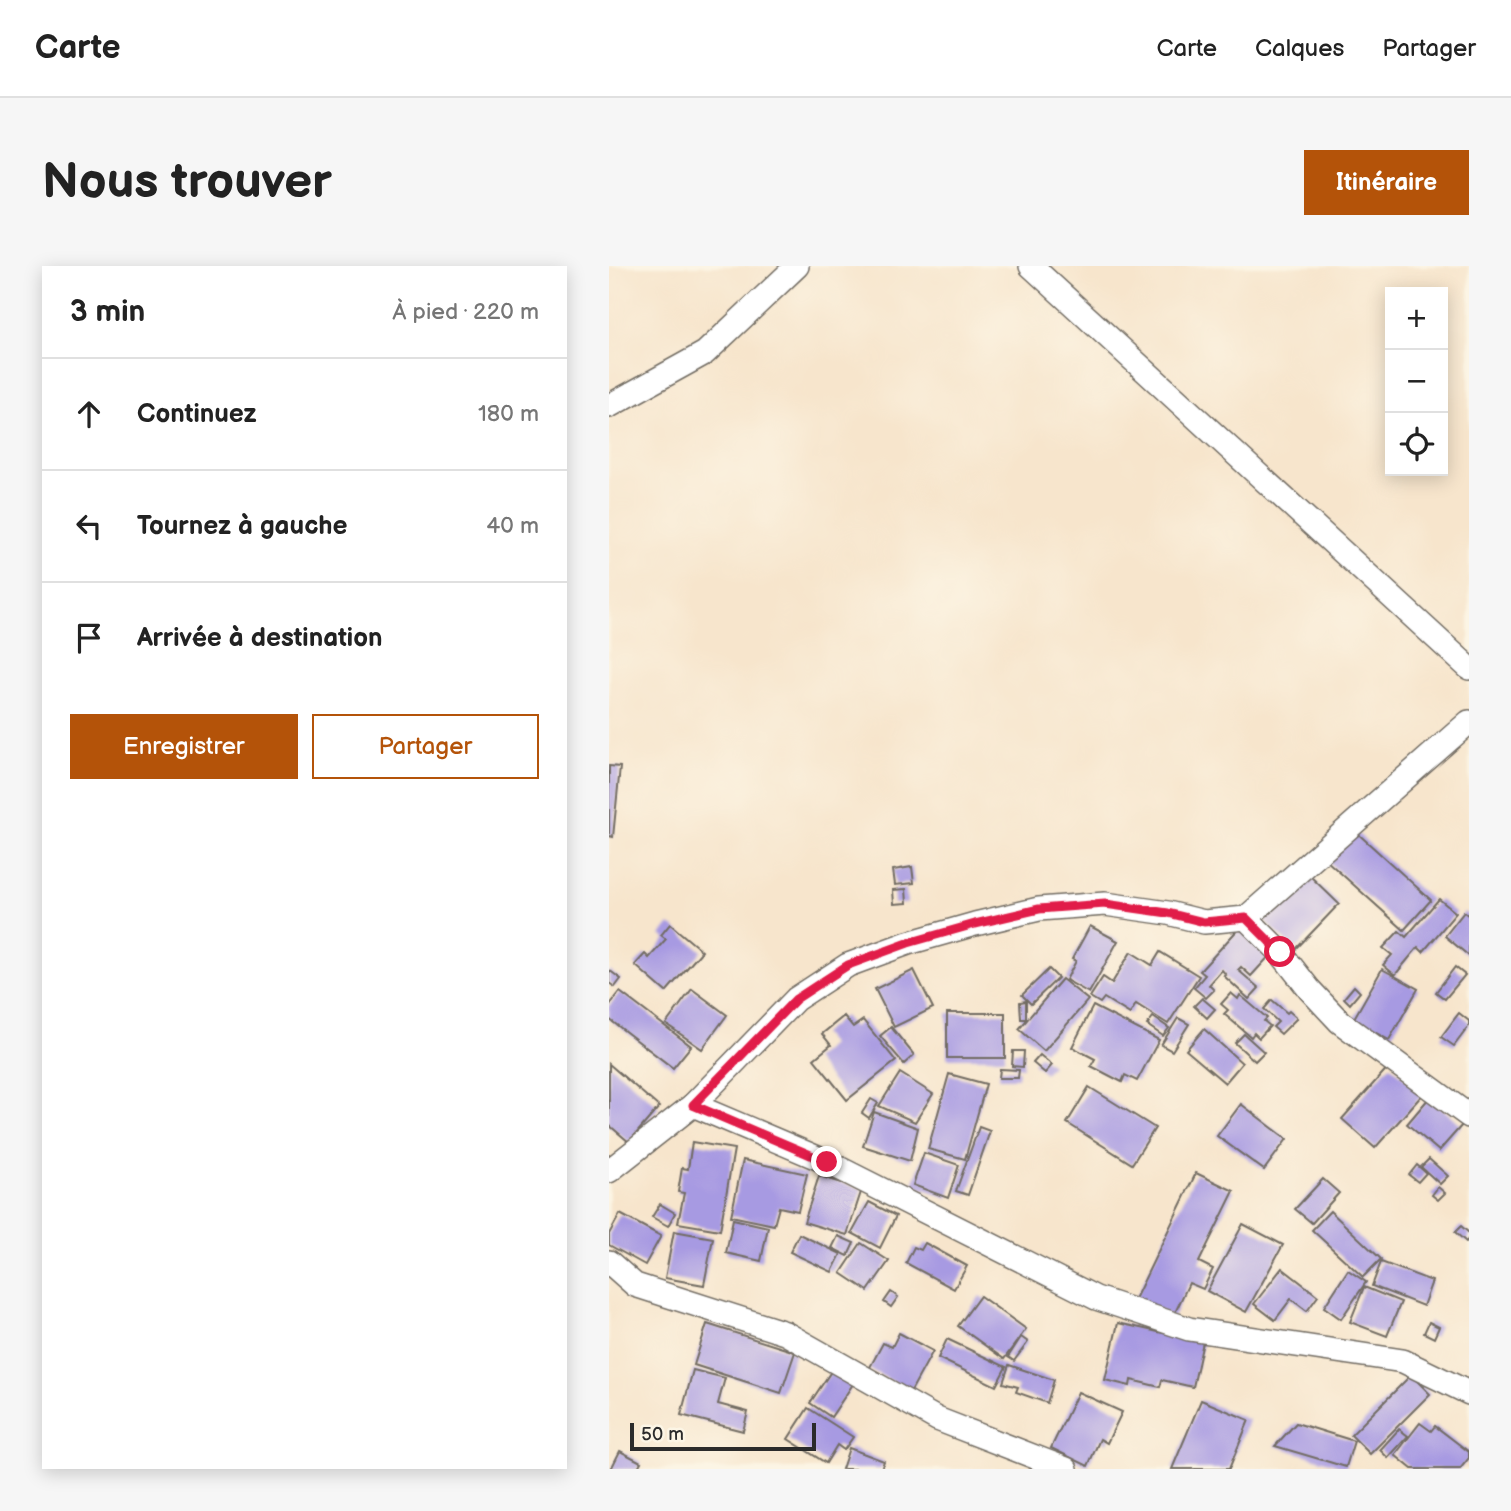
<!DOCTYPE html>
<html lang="fr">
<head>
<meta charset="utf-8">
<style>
	:root { --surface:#fff; --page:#f6f6f6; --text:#222; --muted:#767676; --line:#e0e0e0; --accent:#b45309 }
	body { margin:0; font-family:"Balsamiq Sans",sans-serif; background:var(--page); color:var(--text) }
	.controls { position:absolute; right:21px; top:21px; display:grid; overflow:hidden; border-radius:0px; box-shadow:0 4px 18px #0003 }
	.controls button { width:63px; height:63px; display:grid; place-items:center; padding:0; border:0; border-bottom:2px solid var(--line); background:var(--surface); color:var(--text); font:35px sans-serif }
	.scale { position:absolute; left:21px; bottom:18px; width:186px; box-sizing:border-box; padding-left:7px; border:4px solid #2b2b2b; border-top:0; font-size:19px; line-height:24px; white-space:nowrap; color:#2b2b2b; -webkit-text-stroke:5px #fcf5e5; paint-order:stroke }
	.stop { position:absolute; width:21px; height:21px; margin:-16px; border:5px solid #e11d48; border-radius:50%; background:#fff }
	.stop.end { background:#e11d48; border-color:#fff; box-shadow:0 2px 7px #0008 }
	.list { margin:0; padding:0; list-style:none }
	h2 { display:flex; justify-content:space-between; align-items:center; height:91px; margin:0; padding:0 28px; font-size:30px }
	h2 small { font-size:23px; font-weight:400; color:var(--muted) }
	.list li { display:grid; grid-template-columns:46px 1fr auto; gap:21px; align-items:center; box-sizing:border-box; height:112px; padding:0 28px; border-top:2px solid var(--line) }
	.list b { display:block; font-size:26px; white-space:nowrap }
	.list em { font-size:23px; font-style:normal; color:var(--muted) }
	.actions { display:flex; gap:14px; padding:21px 28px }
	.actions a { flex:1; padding:16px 0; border:2px solid var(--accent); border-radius:0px; text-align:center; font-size:24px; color:var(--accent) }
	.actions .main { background:var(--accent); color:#fff }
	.icon { flex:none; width:38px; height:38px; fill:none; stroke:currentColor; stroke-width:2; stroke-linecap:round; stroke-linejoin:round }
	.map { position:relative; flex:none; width:860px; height:1203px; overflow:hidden; border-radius:0px }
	header { display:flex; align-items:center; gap:42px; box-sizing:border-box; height:98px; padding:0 35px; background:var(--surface); border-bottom:2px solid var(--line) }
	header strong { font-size:33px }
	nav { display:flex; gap:38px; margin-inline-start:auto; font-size:24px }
	.intro { display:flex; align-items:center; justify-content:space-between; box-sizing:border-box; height:168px; padding:0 42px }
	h1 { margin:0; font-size:49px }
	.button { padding:18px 32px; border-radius:0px; background:var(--accent); color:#fff; font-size:24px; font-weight:700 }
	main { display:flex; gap:42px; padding:0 42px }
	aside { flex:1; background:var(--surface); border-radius:0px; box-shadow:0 4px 18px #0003 }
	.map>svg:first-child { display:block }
</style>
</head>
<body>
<header>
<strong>Carte</strong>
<nav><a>Carte</a><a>Calques</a><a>Partager</a></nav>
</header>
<div class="intro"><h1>Nous trouver</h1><a class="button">Itinéraire</a></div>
<main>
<aside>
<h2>3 min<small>À pied · 220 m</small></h2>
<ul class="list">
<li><svg class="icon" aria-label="ahead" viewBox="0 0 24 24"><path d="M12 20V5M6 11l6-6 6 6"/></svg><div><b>Continuez</b></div><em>180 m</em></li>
<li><svg class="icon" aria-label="left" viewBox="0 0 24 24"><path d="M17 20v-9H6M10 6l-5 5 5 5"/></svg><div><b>Tournez à gauche</b></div><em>40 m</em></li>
<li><svg class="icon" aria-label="arrive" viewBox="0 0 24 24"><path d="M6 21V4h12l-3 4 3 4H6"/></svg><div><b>Arrivée à destination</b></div></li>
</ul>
<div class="actions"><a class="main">Enregistrer</a><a>Partager</a></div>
</aside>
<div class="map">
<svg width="860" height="1203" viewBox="0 0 860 1203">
	<rect width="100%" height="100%" fill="#fcf5e5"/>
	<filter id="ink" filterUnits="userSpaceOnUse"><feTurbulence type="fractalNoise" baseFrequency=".0143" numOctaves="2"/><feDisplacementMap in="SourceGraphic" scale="14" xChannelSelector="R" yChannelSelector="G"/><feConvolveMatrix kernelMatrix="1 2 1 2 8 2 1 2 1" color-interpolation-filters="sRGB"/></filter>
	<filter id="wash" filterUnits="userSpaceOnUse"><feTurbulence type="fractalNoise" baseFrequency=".00686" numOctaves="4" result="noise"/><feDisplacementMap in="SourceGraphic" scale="28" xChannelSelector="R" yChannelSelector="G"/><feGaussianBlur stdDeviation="1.57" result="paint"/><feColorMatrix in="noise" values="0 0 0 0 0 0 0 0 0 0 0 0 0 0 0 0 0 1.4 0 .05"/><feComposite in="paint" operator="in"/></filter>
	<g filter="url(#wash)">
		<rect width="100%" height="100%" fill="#f7e5cc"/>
		<g id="blocks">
			<g fill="#a79ae2">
				<path d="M0,500l11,1 -7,70 -4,-1z"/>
				<path d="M746,565l76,69 -27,30 -77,-69z"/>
				<path d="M303,601l2,16 -19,2 -2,-15z"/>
				<path d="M698,607l32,31 -44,46 -32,-31z"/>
				<path d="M297,623l1,14 -13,1 -1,-14z"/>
				<path d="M830,633l17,14 -33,39 -5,-5 -23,28 -12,-10 9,-10 -9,-7 16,-17 7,6z"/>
				<path d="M855,646l5,4v40l-24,-20z"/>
				<path d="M61,658l32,27 -36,41 -31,-27 10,-11 4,4 17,-19 -5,-4z"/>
				<path d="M633,659l31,27 -22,24 -10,-9 -3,3 21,18 -10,11 -25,-23 2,-1 -4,-5 -13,15 5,5 -8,8 -12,-10 11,-13 -5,-4z"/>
				<path d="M481,660l28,15 -29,52 -23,-13 10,-19 -4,-2z"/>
				<path d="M522,686l21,13 8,-13 39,24 -31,48 -32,-20 -6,10 -26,-16 -4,5 -10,-6 13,-20 9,6z"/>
				<path d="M846,701l10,8 -20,24 -9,-7z"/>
				<path d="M440,703l9,9 -27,26 -9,-9z"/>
				<path d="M773,703l36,20 -29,51 -36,-20z"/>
				<path d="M0,704l12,9 -6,8 -6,-4z"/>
				<path d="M305,704l19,38 -39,19 -19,-38z"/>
				<path d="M453,713l26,21 -44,51 -25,-22z"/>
				<path d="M745,720l6,6 -10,12 -6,-6z"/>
				<path d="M83,723l35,26 -25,34 -36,-25z"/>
				<path d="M11,726l71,54 -18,22 -64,-49v-13z"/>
				<path d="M622,727l7,6 2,-4 27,23 -3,3 6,5 -11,12 -5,-5 -3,4 -27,-23 4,-4 -7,-6z"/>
				<path d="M593,732l13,11 -8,9 -13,-12z"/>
				<path d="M663,734l15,13 2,-2 8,7 -16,16 -8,-7 5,-5 -14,-13z"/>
				<path d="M417,735v18h-5l-1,-17z"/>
				<path d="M484,740l66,34 -22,41 -12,-6 -3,7 -31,-16 4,-7 -23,-12z"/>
				<rect x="338" y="747" width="58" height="45"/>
				<path d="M850,747l10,8v5l-15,20 -13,-9z"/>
				<path d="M235,750l9,11 10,-7 33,41 -49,39 -33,-41 17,-14 -9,-11z"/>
				<path d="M544,751l16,11 -6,8 -16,-11z"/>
				<path d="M569,752l11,6 -17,27 -11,-6z"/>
				<path d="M282,761l23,28 -10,9 -24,-28z"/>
				<path d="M595,763l38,34 -17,20 -39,-33z"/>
				<path d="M635,768l20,18 -9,9 -20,-18z"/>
				<path d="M404,785h11l-1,16 -11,-1z"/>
				<path d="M431,789l12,10 -7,8 -12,-10z"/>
				<path d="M0,798l50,43 -30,35 -20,-17z"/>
				<path d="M781,799l33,29 -48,54 -33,-29z"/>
				<path d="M391,803l19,1 -1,8h-19z"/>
				<path d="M291,807l33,21 -18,28 -36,-16z"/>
				<path d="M340,808l37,10 -21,75 -37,-10z"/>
				<path d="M480,821l66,41 -23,36 -65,-41z"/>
				<path d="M820,832l33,27 -23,26 -32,-27z"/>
				<path d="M262,833l7,4 -9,15 -7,-5z"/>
				<path d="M632,838l46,35 -23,31 -47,-34z"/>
				<path d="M265,846l44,16 -8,33 -47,-15z"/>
				<path d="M370,861l11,4 -22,64 -12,-4z"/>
				<path d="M83,876l42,7 -14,81 -42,-7 6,-30 -6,-1 4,-24 6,1z"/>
				<path d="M315,887l35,12 -11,33 -35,-13z"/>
				<path d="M820,893l19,17 -8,8 -19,-17z"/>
				<path d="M134,894l64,14 -9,37 -19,-4 -5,18 -43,-9z"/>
				<path d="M808,899l9,8 -8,9 -9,-7z"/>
				<path d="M587,907l38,18 -35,71 14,7 -10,20 -14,-6 -16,34 -38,-18z"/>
				<path d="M210,910l43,13 -15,46 -43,-13z"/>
				<path d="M714,913l16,14 -27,30 -17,-14z"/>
				<path d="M829,921l7,6 -7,7 -6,-5z"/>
				<path d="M260,936l27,14 -16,32 -28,-15z"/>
				<path d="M51,938l15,9 -7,13 -16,-9z"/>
				<path d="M721,945l51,48 -18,18 -51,-47z"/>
				<path d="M11,948l41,22 -16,29 -36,-20v-11z"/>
				<path d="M124,953l35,8 -7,34 -35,-8z"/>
				<path d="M634,958l40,21 -37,67 -39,-21z"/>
				<path d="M852,960l8,7v5l-3,4 -11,-10z"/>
				<path d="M65,965l39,7 -9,47 -39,-7z"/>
				<path d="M190,968l42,20 -9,18 -42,-20z"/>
				<path d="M229,970l16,7 -6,13 -16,-8z"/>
				<path d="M252,977l28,18 -21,30 -27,-18z"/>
				<path d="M316,977l42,23 -13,23 -48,-26 8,-16 7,3z"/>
				<path d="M772,996l51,19 -9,25 -51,-20z"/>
				<path d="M673,1002l36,28 -11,15 -16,-12 -16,21 -21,-16z"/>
				<path d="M739,1004l18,12 -25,37 -17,-12z"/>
				<path d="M755,1021l37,15 -14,34 -37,-14z"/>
				<path d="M282,1026l7,5 -7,10 -7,-5z"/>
				<path d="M371,1030l46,33 -22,30 -46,-33z"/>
				<path d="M820,1056l10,5 -5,11 -10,-5z"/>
				<path d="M509,1057l85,19 -10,45 -31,-7 -2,7 -29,-7 -1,6 -25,-6z"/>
				<path d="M98,1058l88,28 -14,41 -87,-28z"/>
				<path d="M290,1067l34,18 -22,40 -42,-22 14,-26 9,4z"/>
				<path d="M412,1071l7,5 -14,19 -6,-4z"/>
				<path d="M338,1073l59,28 -10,19 -58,-28z"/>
				<path d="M400,1099l45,15 -7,23 -31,-11 2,-5 -15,-4z"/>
				<path d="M225,1101l21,14 -24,36 -21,-14z"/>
				<path d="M84,1104l32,8 -7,26 30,8 -5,19 -62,-16z"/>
				<path d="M802,1109l19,19 -60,60 -19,-19z"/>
				<path d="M469,1126l44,20 -15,31 -7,-4 -12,27 -37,-18z"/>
				<path d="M592,1134l48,20 -20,49h-57z"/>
				<path d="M199,1142l45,29 -9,13 -7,-5 -11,18 -38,-24z"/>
				<path d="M687,1157l58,18 -8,26 -71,-21z"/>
				<path d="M811,1157l11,8 4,-5 34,26v6l-9,11h-48l-17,-14z"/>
				<path d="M790,1163l9,7 -20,22 -8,-8z"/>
				<path d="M240,1182l35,13 -3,8h-39z"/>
				<path d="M11,1185l21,11 -4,7h-26z"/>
			</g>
		</g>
	</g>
	<g filter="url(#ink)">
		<use href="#blocks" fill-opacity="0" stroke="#726c63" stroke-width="2"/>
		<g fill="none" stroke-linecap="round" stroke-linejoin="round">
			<g stroke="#726c63" stroke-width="26">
				<g id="minor">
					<path d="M422,0l438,402"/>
					<path d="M0,140l96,-53 92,-87"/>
					<path d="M637,652l34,34 29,37 31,33 129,94"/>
					<path d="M84,839l134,57 269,136 93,31 214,32 66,32"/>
					<path d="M0,905l84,-66 103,-106 52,-34 60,-22 67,-19 64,-15 66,-5 63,9 36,9 42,-4 223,-196"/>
					<path d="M0,996l26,23 150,48 152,86 129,50"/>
				</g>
			</g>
			<use href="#minor" stroke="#fff" stroke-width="23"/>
		</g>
	</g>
	<g fill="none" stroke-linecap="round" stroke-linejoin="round" filter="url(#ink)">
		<path stroke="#e11d48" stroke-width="9" d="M218,896l-134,-57 103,-106 52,-34 60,-22 67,-19 64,-15 66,-5 63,9 36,9 42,-4 34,34"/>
	</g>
</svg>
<div class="controls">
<button>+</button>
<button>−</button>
<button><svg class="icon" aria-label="locate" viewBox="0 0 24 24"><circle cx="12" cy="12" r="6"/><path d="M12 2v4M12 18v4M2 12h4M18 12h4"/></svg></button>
</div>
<div class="scale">50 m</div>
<div class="stop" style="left:671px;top:686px"></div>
<div class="stop end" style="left:218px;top:896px"></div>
</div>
</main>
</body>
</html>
